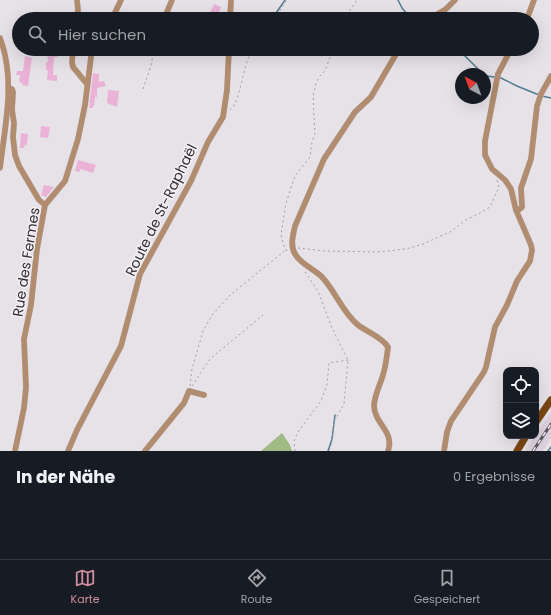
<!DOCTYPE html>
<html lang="de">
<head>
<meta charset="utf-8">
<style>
	:root { --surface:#171b24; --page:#242831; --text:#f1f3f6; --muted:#9ea1a6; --line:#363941; --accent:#d08d9f }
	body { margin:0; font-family:Poppins,sans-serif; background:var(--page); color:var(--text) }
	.controls { position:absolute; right:12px; bottom:12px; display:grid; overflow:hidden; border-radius:8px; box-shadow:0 4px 16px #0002 }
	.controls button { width:36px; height:36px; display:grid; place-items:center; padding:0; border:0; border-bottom:1px solid var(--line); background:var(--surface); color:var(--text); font:20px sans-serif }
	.compass { position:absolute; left:455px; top:68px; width:36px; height:36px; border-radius:50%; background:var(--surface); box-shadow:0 4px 16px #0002; rotate:319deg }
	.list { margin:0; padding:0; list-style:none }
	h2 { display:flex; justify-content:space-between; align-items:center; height:52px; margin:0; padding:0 16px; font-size:17px }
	h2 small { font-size:13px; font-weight:400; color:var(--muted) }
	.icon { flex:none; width:22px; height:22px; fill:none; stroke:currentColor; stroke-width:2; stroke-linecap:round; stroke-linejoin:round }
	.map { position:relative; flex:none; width:551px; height:451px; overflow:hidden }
	.search { position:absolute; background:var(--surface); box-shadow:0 4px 16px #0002; left:12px; right:12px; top:12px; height:44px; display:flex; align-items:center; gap:10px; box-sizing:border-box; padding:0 14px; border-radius:22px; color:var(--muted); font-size:15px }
	.sheet { height:108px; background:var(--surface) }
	nav { display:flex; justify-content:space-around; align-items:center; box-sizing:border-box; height:56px; border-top:1px solid var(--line); background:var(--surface); font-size:11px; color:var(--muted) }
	nav a { display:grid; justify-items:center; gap:2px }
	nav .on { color:var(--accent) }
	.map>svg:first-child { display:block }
</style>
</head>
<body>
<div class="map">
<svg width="551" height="451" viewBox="0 0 551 451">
	<rect width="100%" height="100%" fill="#e7e2e8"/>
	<path fill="#dcd2de" d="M551,412v26l-8,13h-18z"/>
	<path fill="#a1bb84" d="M282,433l8,12 2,6h-31z"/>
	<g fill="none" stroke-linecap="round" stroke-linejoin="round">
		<g stroke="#4f7e93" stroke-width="1.5">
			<path d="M398,0l4,8 9,11"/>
			<path d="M272,19l13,-19"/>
			<path d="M458,49l25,25"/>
			<path d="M485,75l2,1 14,2 16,8 22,9"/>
			<path d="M542,96l9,2"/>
			<path d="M328,451l4,-12 3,-24"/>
			<path d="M548,451l3,-4"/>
		</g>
	</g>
	<g fill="#eab2d6">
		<path d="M214,4l7,3 -5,12h-9z"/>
		<path d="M56,51l2,6h-4l-1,18h4v6l-10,-1 1,-10h-2v-8h2l-1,-9z"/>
		<path d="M25,56l7,2 -4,28 -6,-1v-2l-3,-1 1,-7h-4l1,-4h6z"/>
		<path d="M93,73l6,1v8l5,-1 2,5 -9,2v9h-2l-1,9h-1v2h-4z"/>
		<path d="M108,90l11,1 -2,16 -10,-4z"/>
		<path d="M41,126l9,1 -2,11 -8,-1z"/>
		<path d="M21,133l7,1 -1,11h-2l-1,3h-4z"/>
		<path d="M78,160l18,5 -3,8 -13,-4v3l-5,-1z"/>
		<path d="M44,185l10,2 -8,10 -5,-2z"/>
	</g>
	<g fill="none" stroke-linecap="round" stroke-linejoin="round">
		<g stroke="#c3bec4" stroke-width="6">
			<g id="minor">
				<path d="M76,19l2,-9 -1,-10"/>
				<path d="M112,19l9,-19"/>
				<path d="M164,19l8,-19"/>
				<path d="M230,19l1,-19"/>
				<path d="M429,19l17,-10 9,-9"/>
				<path d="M527,19l7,-19"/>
				<path d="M0,38c16,42 5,87 0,130"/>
				<path d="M73,49l-1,13 1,5 14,17"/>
				<path d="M9,88l3,1 1,3 -1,18 2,13 -1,14 2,18 4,11 20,34 6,5"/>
				<path d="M516,210l4,-1 2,-2 -1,-19 10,-29 6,-53 4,-12 10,-18"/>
				<path d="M15,451l9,-43 2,-21 -2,-48 7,-34 6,-56 8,-44 20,-24 13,-42 7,-34 7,-56"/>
				<path d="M68,451l9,-21 44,-84 19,-72 51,-93 17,-39 15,-25 4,-27 2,-41"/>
				<path d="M145,451l39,-48 5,-12 15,4"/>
				<path d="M388,451c7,-20 -14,-27 -14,-46 1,-11 6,-20 9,-30 3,-10 4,-19 5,-28 -6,-10 -21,-15 -30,-22 -16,-13 -23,-35 -37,-49 -9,-8 -20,-12 -26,-22 -5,-8 -2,-19 0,-28l29,-67 31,-47 16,-15 28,-48"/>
				<path d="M444,451l3,-19 4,-11 33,-49 2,-5 9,-40 12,-22 10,-24 13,-20 2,-11 -1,-5 -15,-35 -5,-21 -6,-9 -13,-11 -7,-14v-14l13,-67 13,-25"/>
			</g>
		</g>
		<g stroke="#c3bec4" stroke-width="8">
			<g id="major">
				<path d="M536,422l15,-22"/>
				<path d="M517,451l9,-15"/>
			</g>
		</g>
		<g stroke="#a29ea3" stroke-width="1" stroke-dasharray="2 3" stroke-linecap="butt">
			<path d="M274,19l13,-19"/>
			<path d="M344,19l13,-19"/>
			<path d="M143,89l9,-27 1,-13"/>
			<path d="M230,110c11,-8 12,-45 23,-61"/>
			<path d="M298,248l27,3 52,1 29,-3 17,-5 29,-13 12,-10 18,-9 8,-5 9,-20 -2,-7"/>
			<path d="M287,251l-3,-5 -3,-11 5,-32 9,-27 15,-19 2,-15 3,-8 -2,-38 3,-12 3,-7 6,-6 8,-22"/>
			<path d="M305,272l13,19 14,37 16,32 -4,44 -10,17 -2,21 -3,9"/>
			<path d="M190,386l2,-17 11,-38 10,-17 17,-19 57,-46"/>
			<path d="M192,386l18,-27 53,-44"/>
			<path d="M295,451l-1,-10 4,-9 23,-31 6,-17 2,-21 19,-3"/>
		</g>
		<use href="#minor" stroke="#b28c6e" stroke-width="5.5"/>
		<use href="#major" stroke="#7a4611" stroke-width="7"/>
		<g stroke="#59575a" stroke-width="3">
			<path id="rail" d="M533,451l18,-27"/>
		</g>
		<use href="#rail" stroke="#f4eff5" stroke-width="1.5" stroke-dasharray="4.5" stroke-linecap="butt"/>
	</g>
	<g text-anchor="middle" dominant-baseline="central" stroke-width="3" stroke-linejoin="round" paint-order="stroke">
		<g font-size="14" fill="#323032" stroke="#f4eff5">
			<text transform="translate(161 210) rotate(-64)">Route de St-Raphaël</text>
			<text transform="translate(26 262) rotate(-81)">Rue des Fermes</text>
		</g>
	</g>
</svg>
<div class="controls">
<button><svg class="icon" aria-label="locate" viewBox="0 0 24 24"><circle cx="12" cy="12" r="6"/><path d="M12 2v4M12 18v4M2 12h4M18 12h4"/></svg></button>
<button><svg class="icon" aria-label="layers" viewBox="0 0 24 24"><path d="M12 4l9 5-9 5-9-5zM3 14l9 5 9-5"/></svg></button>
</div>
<svg class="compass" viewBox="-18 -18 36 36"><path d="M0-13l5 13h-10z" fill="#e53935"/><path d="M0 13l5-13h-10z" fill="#9ea1a6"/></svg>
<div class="search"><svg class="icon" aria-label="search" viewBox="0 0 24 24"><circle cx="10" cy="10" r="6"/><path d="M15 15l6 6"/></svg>Hier suchen</div>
</div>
<section class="sheet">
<h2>In der Nähe<small>0 Ergebnisse</small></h2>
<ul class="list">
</ul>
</section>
<nav>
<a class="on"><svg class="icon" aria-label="map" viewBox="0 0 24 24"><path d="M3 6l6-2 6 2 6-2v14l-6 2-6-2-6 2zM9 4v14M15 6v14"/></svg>Karte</a>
<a><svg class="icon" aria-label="directions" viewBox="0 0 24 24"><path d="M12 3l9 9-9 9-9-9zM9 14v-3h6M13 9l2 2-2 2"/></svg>Route</a>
<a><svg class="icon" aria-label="saved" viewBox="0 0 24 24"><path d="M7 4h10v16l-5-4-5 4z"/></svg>Gespeichert</a>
</nav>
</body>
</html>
